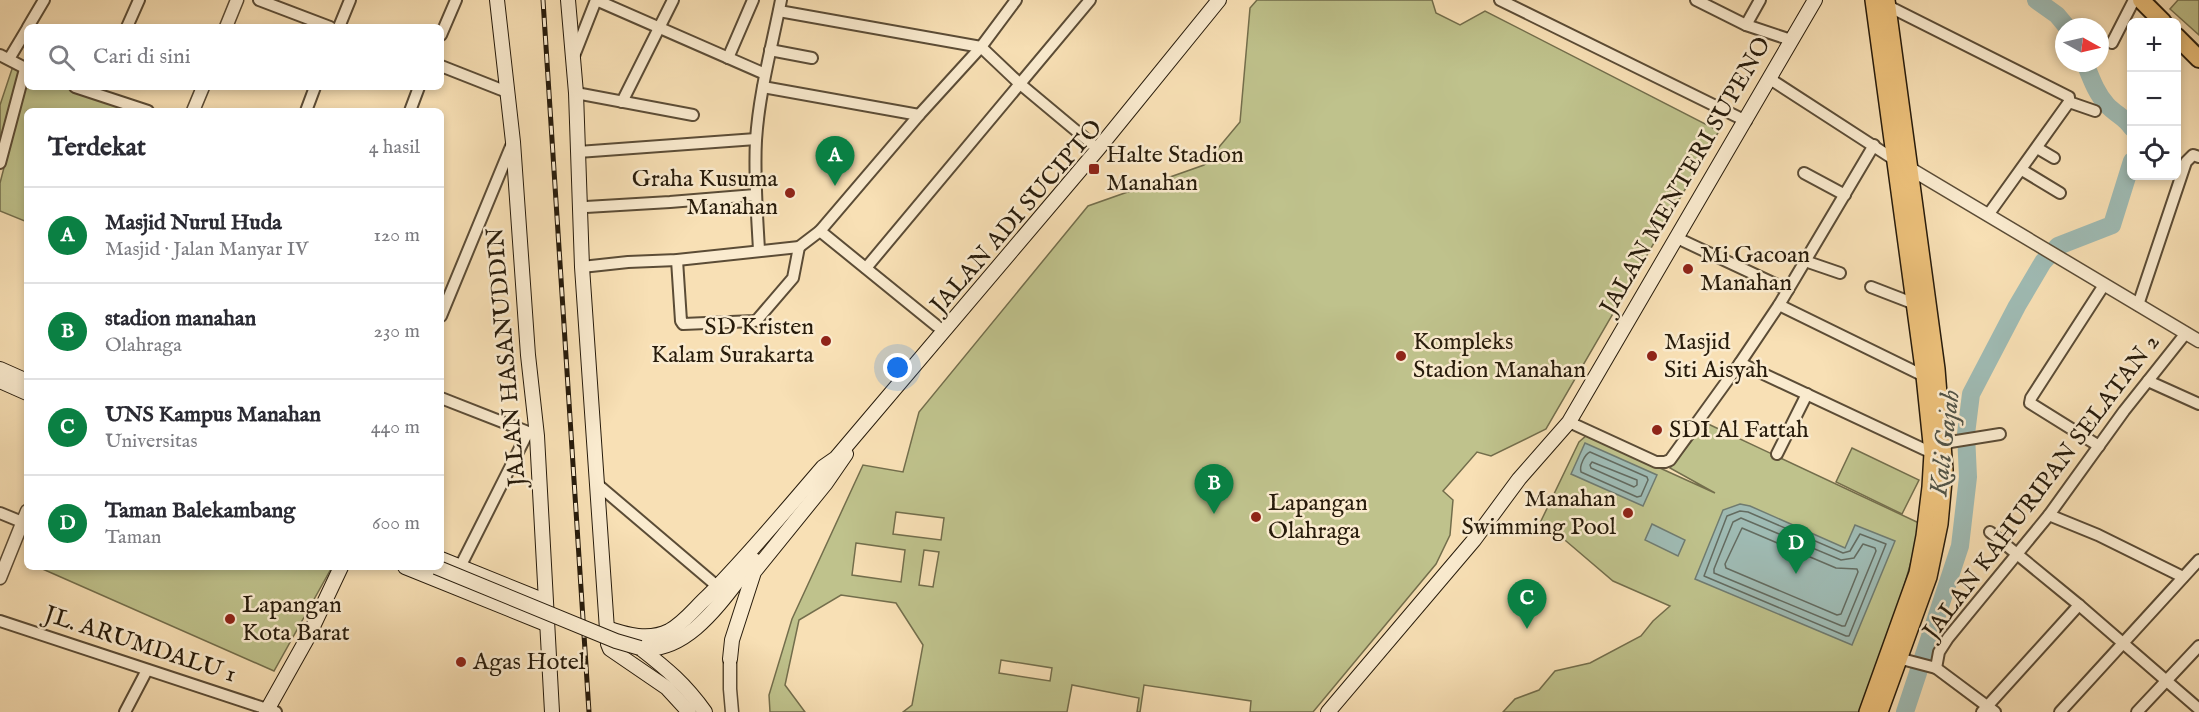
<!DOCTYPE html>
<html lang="id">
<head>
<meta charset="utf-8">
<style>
	:root { --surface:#fff; --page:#f7f7f7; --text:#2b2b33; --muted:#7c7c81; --line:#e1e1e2; --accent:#0b8043 }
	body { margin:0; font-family:"IM FELL English",serif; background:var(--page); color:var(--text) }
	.controls { position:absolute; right:18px; top:18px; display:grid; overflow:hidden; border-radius:9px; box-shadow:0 3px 9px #0003 }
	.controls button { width:54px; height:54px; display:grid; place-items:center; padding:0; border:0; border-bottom:2px solid var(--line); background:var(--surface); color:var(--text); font:30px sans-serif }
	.compass { position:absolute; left:2055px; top:18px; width:54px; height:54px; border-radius:50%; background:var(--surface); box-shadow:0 3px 9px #0003; rotate:98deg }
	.you { position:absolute; left:898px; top:368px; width:21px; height:21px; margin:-15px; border:4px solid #fff; border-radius:50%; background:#1a73e8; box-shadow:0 0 0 9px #1a73e833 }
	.badge { display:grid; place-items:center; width:39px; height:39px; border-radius:50%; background:var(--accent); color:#fff; font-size:20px; font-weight:700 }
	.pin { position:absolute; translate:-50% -50px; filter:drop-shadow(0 2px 3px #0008) }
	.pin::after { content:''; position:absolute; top:32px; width:21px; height:18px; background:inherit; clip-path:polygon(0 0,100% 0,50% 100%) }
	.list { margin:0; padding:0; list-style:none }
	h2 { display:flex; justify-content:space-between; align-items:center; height:78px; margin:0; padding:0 24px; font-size:26px }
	h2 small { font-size:20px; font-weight:400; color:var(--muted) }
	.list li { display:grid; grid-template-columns:39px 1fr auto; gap:18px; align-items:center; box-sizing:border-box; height:96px; padding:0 24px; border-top:2px solid var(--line) }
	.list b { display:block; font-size:22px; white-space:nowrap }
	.list p { margin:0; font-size:20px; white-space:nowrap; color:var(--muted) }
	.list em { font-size:20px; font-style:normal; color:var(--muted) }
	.icon { flex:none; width:33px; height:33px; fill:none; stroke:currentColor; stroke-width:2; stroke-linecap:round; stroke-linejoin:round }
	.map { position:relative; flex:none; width:2199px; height:712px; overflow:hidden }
	.search { position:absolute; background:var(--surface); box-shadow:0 3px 9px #0003; left:24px; top:24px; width:420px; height:66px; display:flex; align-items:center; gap:15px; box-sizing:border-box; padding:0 21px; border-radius:9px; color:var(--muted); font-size:22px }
	.panel { position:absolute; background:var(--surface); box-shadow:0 3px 9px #0003; left:24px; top:108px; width:420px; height:462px; border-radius:9px }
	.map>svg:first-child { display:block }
</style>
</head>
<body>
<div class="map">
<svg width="2199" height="712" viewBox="0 0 2199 712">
	<rect width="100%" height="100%" fill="#f8e0b5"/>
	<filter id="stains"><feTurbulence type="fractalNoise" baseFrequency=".00333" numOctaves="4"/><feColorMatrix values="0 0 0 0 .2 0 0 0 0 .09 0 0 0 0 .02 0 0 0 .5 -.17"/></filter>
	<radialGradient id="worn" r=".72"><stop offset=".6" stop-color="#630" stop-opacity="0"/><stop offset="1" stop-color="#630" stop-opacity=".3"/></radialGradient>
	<g fill="#bfc28c" stroke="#736e4c" stroke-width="1.5" fill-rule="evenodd">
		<path d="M1257,0h175l4,13 24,12 25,-14 234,120 -173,298 -55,27 -14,-4 -34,39 10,9 -3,35 -14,29 -123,148h-63l1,-11 -107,-16 -4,27h-3l2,-14 -67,-13 -5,27h-164l9,-7 11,-60 -27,-42 -55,-8 -42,25 -14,65 20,27h-35l-1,-17 23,-76 71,-154 40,7 16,-60 169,-206 116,-41 36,-43 10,-114zM896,512l48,6 -3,22 -48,-6zM856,543l49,7 -4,32 -49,-7zM924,550l15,2 -6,35 -14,-2zM1001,660l51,8 -2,13 -51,-8z"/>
		<path d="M2178,0h21v35l-29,-26z"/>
		<path d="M13,66l10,4 -23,83v-48z"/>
		<path d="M27,79v8h37l72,24h-109v111l-27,-11v-28z"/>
		<path d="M1706,423l213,100 -2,18 -23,80 -34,91h-357l12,-13 24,-9 16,-19 35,-8 51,-27 12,-15 17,-15 -57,-25 -54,-46 -19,-12 39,-81 8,-7 128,58 -45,-25z"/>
		<path d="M1852,448l67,32 -17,34 -66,-32z"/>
		<path d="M38,567h294l-58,104z"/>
	</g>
	<g fill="#9fbbb4" stroke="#6f7b70" stroke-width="1.5">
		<path d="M1585,443l72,32 -14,31 -72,-32z"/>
		<path d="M1740,504l10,2 95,42 10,-23 40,16 -43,104 -157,-66 28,-69z"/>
		<path d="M1652,524l33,16 -7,16 -33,-16z"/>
	</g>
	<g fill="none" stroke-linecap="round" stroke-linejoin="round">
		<g stroke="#636b60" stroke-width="1.5">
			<path d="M1590,452l57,25 1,3 -7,16 -4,1 -56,-25c-2,-6 4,-18 9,-20z"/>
			<path d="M1592,462l45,18v5l-3,2 -43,-19 -1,-3z"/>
			<path d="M1740,511l8,1 95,41 7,-2 10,-17 26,10 -37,92h-3l-142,-60 23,-60z"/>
			<path d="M1741,518l100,42 13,-2 9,-14 12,4 1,3 -31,75h-3l-128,-53v-4l19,-47z"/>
			<path d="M1742,528l94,40 21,1 1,3 -17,42 -4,1 -111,-47 -1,-4z"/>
		</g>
		<g stroke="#9fbbb4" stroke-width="18">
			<path d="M2036,0l21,15 10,12"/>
			<path d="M2085,63c6,15 11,30 22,42 8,9 18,12 25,23"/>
			<path d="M1905,712l55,-166 8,-69 -2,-43 5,-40 46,-88 26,-44 15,-16 54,-21 20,-64"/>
		</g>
		<g stroke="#5b4c36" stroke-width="14">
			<g id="minor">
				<path d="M259,0l71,27"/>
				<path d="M596,0l169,74"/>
				<path d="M1500,0l246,121"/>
				<path d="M1696,0l50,25 45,15"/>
				<path d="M1888,6l181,91v5l-81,113"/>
				<path d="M779,11l202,36 38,36 79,66"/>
				<path d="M1746,25l14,-25"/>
				<path d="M28,27l16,-27"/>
				<path d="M127,27l12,-27"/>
				<path d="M339,27l11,-27"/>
				<path d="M441,35l15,-35"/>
				<path d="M2112,43l22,-43"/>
				<path d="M770,50l42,8"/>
				<path d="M0,55l27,14"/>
				<path d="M574,56l22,-56"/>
				<path d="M728,58l25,-58"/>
				<path d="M9,59l18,-30"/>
				<path d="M441,66l66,26"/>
				<path d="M1770,79l125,81"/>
				<path d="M75,87l73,24"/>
				<path d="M763,87l156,28"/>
				<path d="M576,93l117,22"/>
				<path d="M622,102l51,-102"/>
				<path d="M2069,102l26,9"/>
				<path d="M306,111l9,-24"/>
				<path d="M410,111l9,-24"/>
				<path d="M2037,148l17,10"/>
				<path d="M578,152l178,-13"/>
				<path d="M0,163l25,-94"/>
				<path d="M2022,170l38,23"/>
				<path d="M1804,173l41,22"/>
				<path d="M586,207l84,-5 85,-7"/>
				<path d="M820,231l117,95"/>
				<path d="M1677,238l111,52"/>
				<path d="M759,250c-2,-37 -5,-74 -3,-110 3,-47 16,-94 25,-140"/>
				<path d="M677,260l4,61 2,3 71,-3 3,-1 36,-42 6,-31"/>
				<path d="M1805,261l35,12"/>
				<path d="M582,267l46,-5 49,-2 122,-13 21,-16 99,-116 62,-68 35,-47"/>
				<path d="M866,268l224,-268"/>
				<path d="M1871,287l44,17"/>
				<path d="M1779,305l145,71"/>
				<path d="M2138,305l48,-143 7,-7 6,2"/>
				<path d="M441,316l71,-172"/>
				<path d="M1740,363l192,90"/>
				<path d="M2148,381l51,23"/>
				<path d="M441,398l92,36"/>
				<path d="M1569,422l87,40h9l5,-2 70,-97 39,-58 95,-160"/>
				<path d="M1944,443l56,-9"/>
				<path d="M2099,446l-69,-43 1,-5 73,-113"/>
				<path d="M1777,454l30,-60"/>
				<path d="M597,484l120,102"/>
				<path d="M0,513l22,9"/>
				<path d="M2049,515l49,20 85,42"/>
				<path d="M1990,532l89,73 120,104"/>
				<path d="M460,567l68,-135"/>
				<path d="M0,621l276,91"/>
				<path d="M1894,657l42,11 59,44"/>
				<path d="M1936,668l3,-16 9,-14 101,-123 75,-104 62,-78"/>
				<path d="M125,712l22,-42"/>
				<path d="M1982,712l97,-107"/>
				<path d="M2060,712l139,-152"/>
				<path d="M2137,712l62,-66"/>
			</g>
		</g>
		<g stroke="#5b4c36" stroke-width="15">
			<g id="tertiary">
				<path d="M226,27l11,-27"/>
				<path d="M193,111l10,-24"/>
				<path d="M1909,168l290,173"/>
				<path d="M0,578l27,-67"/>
				<path d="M730,659v30l2,23"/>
			</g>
		</g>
		<g stroke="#271b0b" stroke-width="16">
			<g id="secondary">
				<path d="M497,0l16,142 15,213 9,81 15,276"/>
				<path d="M568,0l8,93 6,174 26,377 2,5 57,39 22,24"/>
				<path d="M0,369l27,12"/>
				<path d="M0,381l27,12"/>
				<path d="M441,559l104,42"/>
				<path d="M405,567l141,57"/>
				<path d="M607,628c20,7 42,13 62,3 15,-8 26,-23 38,-34 41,-41 78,-86 116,-130l13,-9 262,-309 121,-149"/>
				<path d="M640,648c50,7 86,-54 114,-88"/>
				<path d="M640,648c27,21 45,36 65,64"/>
				<path d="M730,659l2,-19 22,-68 72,-89 20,-29"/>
				<path d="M266,712l42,-75 33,-70"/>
				<path d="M1328,712l146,-172 45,-61 50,-57 246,-422"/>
			</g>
		</g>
		<g stroke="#271b0b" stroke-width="18">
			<g id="primary">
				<path d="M1867,712l50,-139 7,-37 6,-49 2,-34 -8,-77 -51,-376"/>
				<path d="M1880,712l49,-135 11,-53 5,-54 -8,-101 -50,-369"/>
			</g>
		</g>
		<g stroke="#271b0b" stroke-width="20">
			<g id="trunk">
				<path d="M2141,0l22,22"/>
				<path d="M2176,36l23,23"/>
			</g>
		</g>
		<use href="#minor" stroke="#faebcf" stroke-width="10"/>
		<use href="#tertiary" stroke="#faebcf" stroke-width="12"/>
		<use href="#secondary" stroke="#faebcf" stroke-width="14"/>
		<use href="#primary" stroke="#ecc07a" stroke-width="15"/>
		<use href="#trunk" stroke="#ecc07a" stroke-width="16"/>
		<g stroke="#271b0b" stroke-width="5">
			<path id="rail" d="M543,0l46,712"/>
		</g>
		<use href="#rail" stroke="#faebcf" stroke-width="3" stroke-dasharray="9" stroke-linecap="butt"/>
		<g stroke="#271b0b" stroke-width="16" stroke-linecap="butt">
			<path id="secondary-bridge" d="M436,567l180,74 24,7"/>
		</g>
		<use href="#secondary-bridge" stroke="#faebcf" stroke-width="14"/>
	</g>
	<g fill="#8f2418" stroke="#faebcf" stroke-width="2">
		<rect x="1088" y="163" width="12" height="12" rx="3"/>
		<circle cx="790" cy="193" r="6"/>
		<circle cx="1688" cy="269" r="6"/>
		<circle cx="826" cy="341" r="6"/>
		<circle cx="1401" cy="356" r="6"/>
		<circle cx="1652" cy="356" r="6"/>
		<circle cx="1657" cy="430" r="6"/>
		<circle cx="1628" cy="513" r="6"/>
		<circle cx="1256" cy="517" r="6"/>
		<circle cx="230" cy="619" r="6"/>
		<circle cx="461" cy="662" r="6"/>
	</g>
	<g text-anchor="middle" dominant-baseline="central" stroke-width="5" stroke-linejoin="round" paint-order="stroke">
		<g font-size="24" fill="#271b0b" stroke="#faebcf" text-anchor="start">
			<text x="1106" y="155">Halte Stadion<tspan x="1106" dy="28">Manahan</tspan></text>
			<text x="778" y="179" text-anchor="end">Graha Kusuma<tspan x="778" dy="28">Manahan</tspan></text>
			<text x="1700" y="255">Mi Gacoan<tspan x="1700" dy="28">Manahan</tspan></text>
			<text x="814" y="327" text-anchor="end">SD Kristen<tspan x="814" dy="28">Kalam Surakarta</tspan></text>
			<text x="1413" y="342">Kompleks<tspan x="1413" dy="28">Stadion Manahan</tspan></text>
			<text x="1664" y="342">Masjid<tspan x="1664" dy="28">Siti Aisyah</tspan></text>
			<text x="1669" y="430">SDI Al Fattah</text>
			<text x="1616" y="499" text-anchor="end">Manahan<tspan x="1616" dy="28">Swimming Pool</tspan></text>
			<text x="1268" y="503">Lapangan<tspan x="1268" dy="28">Olahraga</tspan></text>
			<text x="242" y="605">Lapangan<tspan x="242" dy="28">Kota Barat</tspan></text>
			<text x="473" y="662">Agas Hotel</text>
		</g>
		<g font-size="24" fill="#271b0b" stroke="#faebcf">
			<text transform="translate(1686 176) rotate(-60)">JALAN MENTERI SUPENO</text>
			<text transform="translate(1017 217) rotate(-49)">JALAN ADI SUCIPTO</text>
			<text transform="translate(507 357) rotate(-95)">JALAN HASANUDDIN</text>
			<text transform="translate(2042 487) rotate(-53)">JALAN KAHURIPAN SELATAN 2</text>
			<text transform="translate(140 645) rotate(18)">JL. ARUMDALU 1</text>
		</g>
		<g font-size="26" font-style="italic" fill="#515346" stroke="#faebcf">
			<text transform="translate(1945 443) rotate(-83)">Kali Gajah</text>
		</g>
	</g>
	<rect width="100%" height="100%" filter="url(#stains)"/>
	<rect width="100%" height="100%" fill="url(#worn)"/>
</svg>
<div class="controls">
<button>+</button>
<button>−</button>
<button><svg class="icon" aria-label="locate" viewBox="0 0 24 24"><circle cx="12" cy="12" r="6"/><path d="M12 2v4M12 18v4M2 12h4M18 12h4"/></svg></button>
</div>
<svg class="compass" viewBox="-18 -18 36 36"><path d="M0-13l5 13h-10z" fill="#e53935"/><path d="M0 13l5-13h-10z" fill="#7c7c81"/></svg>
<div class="you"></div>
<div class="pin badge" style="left:835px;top:186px">A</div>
<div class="pin badge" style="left:1214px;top:514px">B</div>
<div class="pin badge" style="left:1527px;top:629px">C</div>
<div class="pin badge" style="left:1796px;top:574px">D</div>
<div class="search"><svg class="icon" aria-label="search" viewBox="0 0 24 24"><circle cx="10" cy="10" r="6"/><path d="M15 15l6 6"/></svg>Cari di sini</div>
<section class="panel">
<h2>Terdekat<small>4 hasil</small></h2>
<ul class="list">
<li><span class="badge">A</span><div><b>Masjid Nurul Huda</b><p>Masjid · Jalan Manyar IV</p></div><em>120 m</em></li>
<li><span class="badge">B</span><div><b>stadion manahan</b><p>Olahraga</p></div><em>230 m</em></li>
<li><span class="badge">C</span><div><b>UNS Kampus Manahan</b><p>Universitas</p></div><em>440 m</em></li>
<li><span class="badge">D</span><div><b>Taman Balekambang</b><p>Taman</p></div><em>600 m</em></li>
</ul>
</section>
</div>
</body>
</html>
